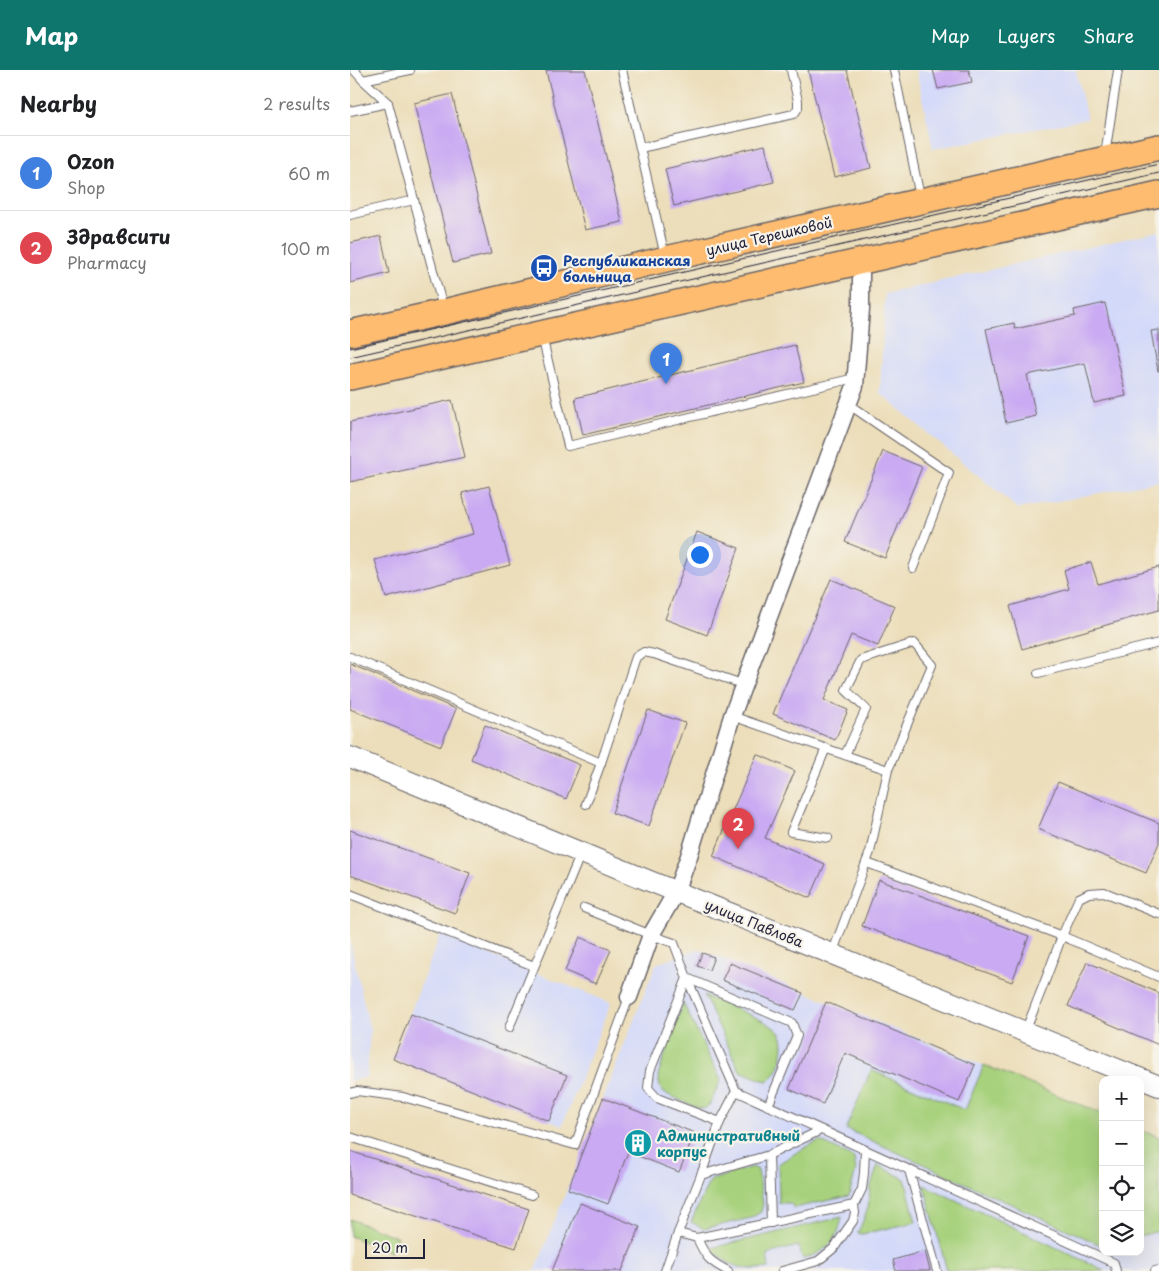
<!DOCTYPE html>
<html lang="en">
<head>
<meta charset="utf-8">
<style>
	:root { --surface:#fff; --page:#f2f2f2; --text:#202124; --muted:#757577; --line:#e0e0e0; --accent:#0f766e }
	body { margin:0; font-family:"Playpen Sans",sans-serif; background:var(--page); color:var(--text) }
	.controls { position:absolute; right:15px; bottom:15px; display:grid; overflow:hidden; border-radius:10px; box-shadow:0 5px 20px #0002 }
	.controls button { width:45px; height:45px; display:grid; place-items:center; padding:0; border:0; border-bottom:1px solid var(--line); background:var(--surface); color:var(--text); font:25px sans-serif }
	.scale { position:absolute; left:15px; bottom:12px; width:60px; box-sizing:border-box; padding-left:5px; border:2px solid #22223b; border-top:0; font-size:14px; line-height:18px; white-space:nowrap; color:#22223b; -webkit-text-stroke:4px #f7f3e8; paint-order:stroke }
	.you { position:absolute; left:349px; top:484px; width:18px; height:18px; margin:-12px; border:4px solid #fff; border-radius:50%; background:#1a73e8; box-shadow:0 0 0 8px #1a73e833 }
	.badge { display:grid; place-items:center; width:32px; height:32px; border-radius:50%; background:var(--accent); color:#fff; font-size:16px; font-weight:700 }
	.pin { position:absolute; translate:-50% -41px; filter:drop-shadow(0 1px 2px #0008) }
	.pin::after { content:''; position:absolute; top:26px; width:18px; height:15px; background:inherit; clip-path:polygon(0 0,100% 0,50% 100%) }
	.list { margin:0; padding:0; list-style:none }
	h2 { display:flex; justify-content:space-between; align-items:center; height:65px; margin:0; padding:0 20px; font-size:21px }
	h2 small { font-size:16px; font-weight:400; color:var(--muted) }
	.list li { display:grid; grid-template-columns:32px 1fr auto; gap:15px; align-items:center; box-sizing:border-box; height:75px; padding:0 20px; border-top:1px solid var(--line) }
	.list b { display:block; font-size:19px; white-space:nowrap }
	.list p { margin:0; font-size:16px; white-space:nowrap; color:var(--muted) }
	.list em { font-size:16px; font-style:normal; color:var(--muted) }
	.icon { flex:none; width:28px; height:28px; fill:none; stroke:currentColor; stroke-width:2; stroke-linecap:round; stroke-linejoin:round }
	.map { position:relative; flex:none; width:809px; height:1201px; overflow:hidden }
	header { display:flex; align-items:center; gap:30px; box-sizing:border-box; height:70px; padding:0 25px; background:var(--accent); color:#fff }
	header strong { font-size:24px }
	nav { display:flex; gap:28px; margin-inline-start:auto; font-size:18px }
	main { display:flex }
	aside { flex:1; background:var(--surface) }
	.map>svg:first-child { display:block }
</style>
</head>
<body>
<header>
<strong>Map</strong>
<nav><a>Map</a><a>Layers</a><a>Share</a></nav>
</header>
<main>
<aside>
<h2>Nearby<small>2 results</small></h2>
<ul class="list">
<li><span class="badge" style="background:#3f7fe0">1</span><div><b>Ozon</b><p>Shop</p></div><em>60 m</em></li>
<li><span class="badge" style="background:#e0444e">2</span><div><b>Здравсити</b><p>Pharmacy</p></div><em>100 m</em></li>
</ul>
</aside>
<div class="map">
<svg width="809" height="1201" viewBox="0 0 809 1201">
	<rect width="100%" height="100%" fill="#f7f3e8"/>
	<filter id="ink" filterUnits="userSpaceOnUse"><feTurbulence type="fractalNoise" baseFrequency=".02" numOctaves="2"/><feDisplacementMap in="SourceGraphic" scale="10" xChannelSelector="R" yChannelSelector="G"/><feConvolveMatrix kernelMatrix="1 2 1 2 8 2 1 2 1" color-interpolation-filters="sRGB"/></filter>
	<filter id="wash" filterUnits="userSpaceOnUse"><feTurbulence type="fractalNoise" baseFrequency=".0096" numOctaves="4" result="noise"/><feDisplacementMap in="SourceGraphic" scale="20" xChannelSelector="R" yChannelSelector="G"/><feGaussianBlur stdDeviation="1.12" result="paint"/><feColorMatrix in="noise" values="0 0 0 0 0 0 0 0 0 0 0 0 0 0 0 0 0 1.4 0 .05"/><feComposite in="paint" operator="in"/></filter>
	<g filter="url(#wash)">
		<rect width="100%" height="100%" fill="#ecdeba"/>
		<g fill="#d3d9f9">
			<path d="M566,0h160l11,49 -154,30z"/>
			<path d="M809,161v250l-141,28 -138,-116 5,-99z"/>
			<path d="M90,864l171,69 -49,123 -169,-67z"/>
			<path d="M0,871l20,89 -3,47 -17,4z"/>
			<path d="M349,879l404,165v138h37v-122l19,7v134h-624l121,-307z"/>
		</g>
		<g fill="#a7d17d" stroke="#647a5c">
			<path d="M354,926c18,8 68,24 77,39 3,6 2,14 1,20 -1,11 -6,20 -14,26l-6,-1 -22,-9z"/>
			<path d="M333,933l38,77 -12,25c-3,4 -6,4 -11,3l-34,-15c-5,-5 -5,-12 -6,-18z"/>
			<path d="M634,995l119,49v132l-257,-117 25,-59 94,40z"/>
			<path d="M790,1060l19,7v94l-19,5z"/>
			<path d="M470,1071l34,17 2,12 -7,26 -55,12 -4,-5h-11l-1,-39c12,-7 29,-19 42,-23z"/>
			<path d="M528,1095l27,14 11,43 -54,12 -4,-1 10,-25 2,-20z"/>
			<path d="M401,1097l4,1 3,2 5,34 -2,8 -10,6 -47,11 -13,-7 17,-38 3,-4z"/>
			<path d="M574,1115l180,85v1h-157z"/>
			<path d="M492,1147c-4,24 -16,35 -39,42l-5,-13 -31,8 2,14c-25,3 -41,-1 -58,-20z"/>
			<path d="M0,1149l47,18 -6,15 -41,-16z"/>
		</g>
		<g id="blocks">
			<g fill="#c9aaf3">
				<path d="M199,0h36l37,152 -37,8 -39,-159z"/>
				<path d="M458,0h39l24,98 -37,9z"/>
				<path d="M583,0h36l3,12 -34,7z"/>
				<path d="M102,24l39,160 -38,9 -39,-160z"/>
				<path d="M415,75l9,37 -100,24 -9,-37z"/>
				<path d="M31,166l8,37 -39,10v-40z"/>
				<path d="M755,233l21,93 -32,7 -9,-40 -58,12 9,41 -30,7 -20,-94 28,-6 1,6 60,-13 -1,-6z"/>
				<path d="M809,260v41h-1l-7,-40z"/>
				<path d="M445,275l9,37 -221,53 -8,-37z"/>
				<path d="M102,330l13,57 -115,25v-60z"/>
				<path d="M533,381l39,16 -37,91 -40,-16z"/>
				<path d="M139,416l21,79 -124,33 -11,-38 98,-26 -11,-41z"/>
				<path d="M347,462l42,16 -32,87 -42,-16z"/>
				<path d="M741,492l7,22 61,-17v43l-137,39 -12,-43 59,-17 -5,-19z"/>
				<path d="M481,509l64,27 -17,40 -27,-11 -27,65 24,10 -13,30 -62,-26z"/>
				<path d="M0,594l106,45 -15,37 -91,-37z"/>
				<path d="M298,640l37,13 -36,103 -37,-13z"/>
				<path d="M135,655l95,40 -14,34 -95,-40z"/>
				<path d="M407,684l38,17 -30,67 60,26 -15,34 -97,-42z"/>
				<path d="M708,712l101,41v20l-13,30 -108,-44z"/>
				<path d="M0,760l120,43 -15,40 -105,-38z"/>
				<path d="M529,810l150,56 -17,46 -150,-56z"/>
				<path d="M230,867l31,13 -15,34 -31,-13z"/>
				<path d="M352,883l12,4 -5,13 -12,-4z"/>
				<path d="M737,892l72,31v52l-91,-39z"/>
				<path d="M380,893l73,30 -8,17 -73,-30z"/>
				<path d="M476,932l149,63 -16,37 -114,-49 -22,51 -34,-15z"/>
				<path d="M61,944l156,61 -18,46 -156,-62z"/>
				<path d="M253,1028l92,35 -16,39 -51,-20 -20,52 -40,-15z"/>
				<path d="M0,1081l179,58 -13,39 -166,-53z"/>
				<path d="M230,1133l60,24 -18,44h-70z"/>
				<path d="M575,1181l5,20h-34l-3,-11z"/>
			</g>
		</g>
	</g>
	<g filter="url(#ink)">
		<use href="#blocks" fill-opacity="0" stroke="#696467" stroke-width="1"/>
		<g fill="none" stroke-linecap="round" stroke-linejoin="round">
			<g stroke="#696467" stroke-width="10">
				<g id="service">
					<path d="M4,0l9,10 25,23 55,205"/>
					<path d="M272,0l43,186"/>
					<path d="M544,0l26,127"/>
					<path d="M13,10l47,-10"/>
					<path d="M0,41l38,-8"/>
					<path d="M290,78l154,-34 4,-6v-7l-7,-31"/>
					<path d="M755,85l13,-85"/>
					<path d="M0,145l64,-15"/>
					<path d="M192,266l26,110 287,-68"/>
					<path d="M498,334l101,69 -36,95"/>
					<path d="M0,587l251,106"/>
					<path d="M688,603l121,-30"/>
					<path d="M382,646l156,54 -18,82 -38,102"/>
					<path d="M476,678l-35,84 37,6"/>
					<path d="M495,685l21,-46 -20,-19 15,-30 53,-17 18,22 -44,105"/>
					<path d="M236,734l15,-41 35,-106 8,-5 10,2 91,31"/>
					<path d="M517,793l195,73 17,-38 10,-5 15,-1 55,22"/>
					<path d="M0,824l184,72"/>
					<path d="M234,838l67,27 23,8 13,35 49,113 378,172 2,8"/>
					<path d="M159,958l72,-175"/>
					<path d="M675,962l20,-51 17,-45 97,41"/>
					<path d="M0,1023l7,-2 46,6 172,48 54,-148"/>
					<path d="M370,1052l-63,-24 -9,-10 2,-17 37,-93 105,45 5,13 -29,70"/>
					<path d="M0,1067l182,58"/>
					<path d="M419,1085l2,68"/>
					<path d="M559,1100l28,101"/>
					<path d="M351,1105l68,-20 52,-25"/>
					<path d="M328,1163l19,5 157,-33 8,-16 2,-16 1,-23"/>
					<path d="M347,1168c9,20 12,23 31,33"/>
					<path d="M315,1201l13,-38 23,-58 19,-53 16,-31"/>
					<path d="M432,1201l36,-10 16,-13 19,-27 2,-8 -1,-8"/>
					<path d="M805,1201l4,-1"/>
				</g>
			</g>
			<g stroke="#696467" stroke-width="19">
				<path id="minor" d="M279,927l22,-62 25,-43 13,-36 43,-140 123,-330 6,-77v-47"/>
			</g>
			<g stroke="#696467" stroke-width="22">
				<path id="tertiary" d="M0,687l297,123 185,74 327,132"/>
			</g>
			<g stroke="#696467" stroke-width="28">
				<g id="primary">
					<path d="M0,263l94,-21 222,-53 493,-112"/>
					<path d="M0,307l809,-183"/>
				</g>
			</g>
			<use href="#service" stroke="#fff" stroke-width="8"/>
			<use href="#minor" stroke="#fff" stroke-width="16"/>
			<use href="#tertiary" stroke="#fff" stroke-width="20"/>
			<use href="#primary" stroke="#fdbc70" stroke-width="25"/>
			<g stroke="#22223b" stroke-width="1">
				<path d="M0,278l809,-184"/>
				<path d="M0,287l809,-184"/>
			</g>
		</g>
	</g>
	<defs>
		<g id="bus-disc" transform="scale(1.4375)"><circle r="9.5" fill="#1a4fb4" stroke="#f7f3e8"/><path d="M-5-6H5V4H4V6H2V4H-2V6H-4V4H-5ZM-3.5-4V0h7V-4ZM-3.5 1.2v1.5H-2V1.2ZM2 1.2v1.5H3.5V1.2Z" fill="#fff"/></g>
		<g id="building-disc" transform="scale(1.4375)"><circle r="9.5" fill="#0f9aa8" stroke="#f7f3e8"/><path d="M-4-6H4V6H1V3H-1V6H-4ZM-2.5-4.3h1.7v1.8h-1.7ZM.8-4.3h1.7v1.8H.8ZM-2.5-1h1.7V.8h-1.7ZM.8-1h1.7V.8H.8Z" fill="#fff"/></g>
	</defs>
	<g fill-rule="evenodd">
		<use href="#bus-disc" x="194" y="198"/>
		<use href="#building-disc" x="288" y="1073"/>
	</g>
	<g text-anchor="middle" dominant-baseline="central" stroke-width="4.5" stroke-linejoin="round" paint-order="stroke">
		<g font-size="14" fill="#22223b" stroke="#f7f3e8">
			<text transform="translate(419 166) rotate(-13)">улица Терешковой</text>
			<text transform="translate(404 853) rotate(22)">улица Павлова</text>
		</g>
		<g font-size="14" font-weight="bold" fill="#164399" stroke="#f7f3e8" text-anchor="start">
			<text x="213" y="190">Республиканская<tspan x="213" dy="16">больница</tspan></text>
		</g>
		<g font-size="14" font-weight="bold" fill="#0d838f" stroke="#f7f3e8" text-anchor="start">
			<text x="307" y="1065">Административный<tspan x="307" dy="16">корпус</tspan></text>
		</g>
	</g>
</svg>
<div class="controls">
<button>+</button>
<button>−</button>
<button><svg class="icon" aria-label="locate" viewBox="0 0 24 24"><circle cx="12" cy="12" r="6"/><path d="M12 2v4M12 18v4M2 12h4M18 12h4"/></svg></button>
<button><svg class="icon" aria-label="layers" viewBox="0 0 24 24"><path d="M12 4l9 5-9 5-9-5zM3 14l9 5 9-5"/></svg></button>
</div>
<div class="scale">20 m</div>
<div class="you"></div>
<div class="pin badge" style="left:316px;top:314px;background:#3f7fe0">1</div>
<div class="pin badge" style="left:388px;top:779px;background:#e0444e">2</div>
</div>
</main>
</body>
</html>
